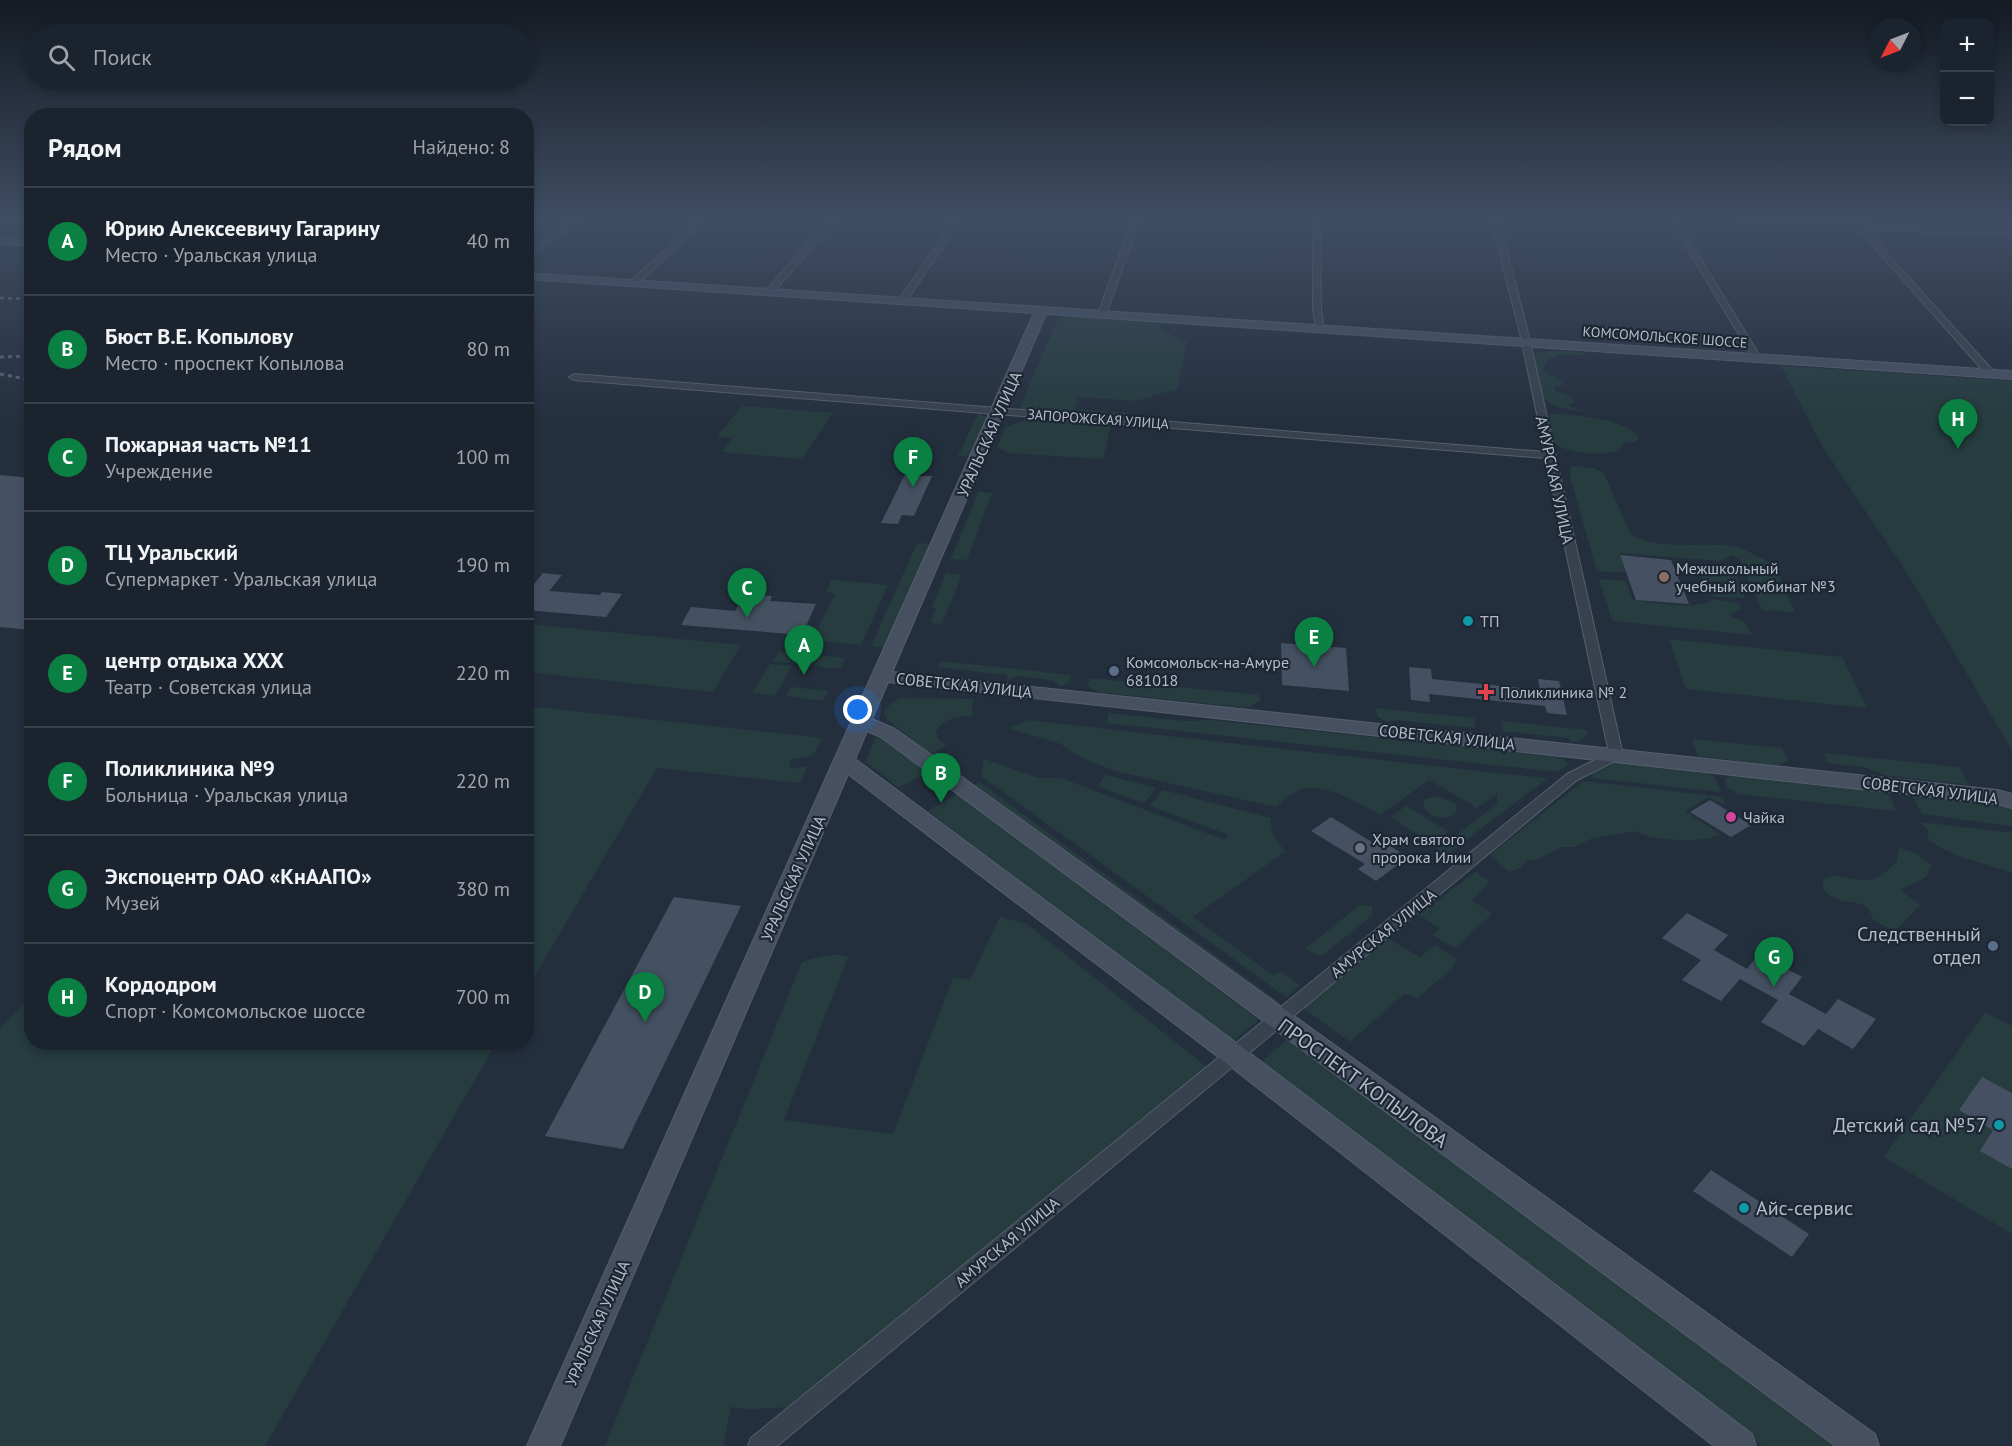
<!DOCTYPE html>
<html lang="ru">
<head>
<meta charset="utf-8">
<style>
	:root { --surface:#1b232e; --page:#242b36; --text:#f1f3f6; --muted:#a0a4aa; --line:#39404a; --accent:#0b8043 }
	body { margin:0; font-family:"PT Sans",sans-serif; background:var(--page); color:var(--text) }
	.controls { position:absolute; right:18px; top:18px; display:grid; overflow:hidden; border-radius:12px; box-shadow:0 3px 9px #0003 }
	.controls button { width:54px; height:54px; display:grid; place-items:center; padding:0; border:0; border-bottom:2px solid var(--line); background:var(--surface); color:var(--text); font:30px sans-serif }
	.compass { position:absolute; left:1868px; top:18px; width:54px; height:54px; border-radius:50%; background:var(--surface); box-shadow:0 3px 9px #0003; rotate:228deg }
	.you { position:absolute; left:858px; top:710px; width:21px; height:21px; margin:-15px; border:4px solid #fff; border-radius:50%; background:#1a73e8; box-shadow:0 0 0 9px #1a73e833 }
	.badge { display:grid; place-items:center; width:39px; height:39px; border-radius:50%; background:var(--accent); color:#fff; font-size:20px; font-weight:700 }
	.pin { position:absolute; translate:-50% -50px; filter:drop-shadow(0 2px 3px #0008) }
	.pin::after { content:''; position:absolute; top:32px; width:21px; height:18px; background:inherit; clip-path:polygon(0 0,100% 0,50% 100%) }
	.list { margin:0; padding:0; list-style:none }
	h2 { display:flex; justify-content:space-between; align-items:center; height:78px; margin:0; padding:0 24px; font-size:26px }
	h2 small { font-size:20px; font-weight:400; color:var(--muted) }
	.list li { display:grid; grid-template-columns:39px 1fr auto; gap:18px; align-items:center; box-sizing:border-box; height:108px; padding:0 24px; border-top:2px solid var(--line) }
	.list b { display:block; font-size:22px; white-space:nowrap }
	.list p { margin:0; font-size:20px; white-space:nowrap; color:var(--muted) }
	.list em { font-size:20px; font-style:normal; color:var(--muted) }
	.icon { flex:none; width:33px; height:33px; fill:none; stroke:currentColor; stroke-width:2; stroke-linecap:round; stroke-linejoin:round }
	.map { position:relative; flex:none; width:2012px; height:1446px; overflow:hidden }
	.search { position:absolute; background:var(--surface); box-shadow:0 3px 9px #0003; left:24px; top:24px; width:510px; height:66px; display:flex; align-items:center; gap:15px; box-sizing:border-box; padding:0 21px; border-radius:33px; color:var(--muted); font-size:22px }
	.panel { position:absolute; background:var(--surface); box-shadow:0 3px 9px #0003; left:24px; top:108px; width:510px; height:942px; border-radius:24px }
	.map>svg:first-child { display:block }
</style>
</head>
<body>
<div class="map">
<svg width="2012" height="1446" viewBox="0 0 2012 1446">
	<rect width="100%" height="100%" fill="#242f3e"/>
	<g fill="#263c3f">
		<path d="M0,220h31v21l-31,-2z"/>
		<path d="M1068,314l94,6 -3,9 28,13 -10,47 -41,12 -58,-4 -3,12 53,4 -2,7 -108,-8 41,-96z"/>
		<path d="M1554,351l25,1 9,3h-29l-12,5 -4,10 22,14 -11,3 1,4 19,6v6l-7,2 19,8 -29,-6 -13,-8 -12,-41 6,-5z"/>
		<path d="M1781,366l231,15v134l-2,3 2,1v231l-105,-177 -85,-127z"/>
		<path d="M742,406l91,7 -31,46 -80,-7 10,-14 -15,-2z"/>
		<path d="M978,413l10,5 -14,39 -16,-1z"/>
		<path d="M1552,414c20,0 76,5 87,24l-3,4 -12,1 -5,8c-22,4 -49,4 -67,-9l-7,-25z"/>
		<path d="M1031,418l80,7 -8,34 -95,-6 -11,-6 8,-20z"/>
		<path d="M1575,466l19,2 10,5 26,60c20,18 74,9 101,13 14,2 30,13 43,18l21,48 -33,-2 -23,-51 -7,-4 -13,6 -100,-8 7,20 -29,-2 -27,-95 1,-9z"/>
		<path d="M978,492l14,1 -25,67 -16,-1z"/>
		<path d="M917,543l17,1 -45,104 -18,-2z"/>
		<path d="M1704,567l23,3 9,4 9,24 -30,-1 -8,-4 -9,-24z"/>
		<path d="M946,573l16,2 -20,49 -12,-1 6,-14 -4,-2z"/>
		<path d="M1599,579l27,2 7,19c18,2 67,12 79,-1l27,4 2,6 -13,6 16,7 8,13 -140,-14z"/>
		<path d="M831,580l57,5 -27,60 -51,-5 4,-4 21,-41 -8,-4z"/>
		<path d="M527,624l214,21 -28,47 -186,-20z"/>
		<path d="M1669,639l173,18 25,51 -181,-19z"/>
		<path d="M779,651l66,7 -5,11 -67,-8z"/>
		<path d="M940,661l131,14 -1,7 -9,4 -10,-6 -33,-4 -12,5 2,-6 -70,-8z"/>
		<path d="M770,664l22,2 -17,30 -23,-3z"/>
		<path d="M1090,678l170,17v6l-12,7 -149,-16 -11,-6z"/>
		<path d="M791,687l37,4 -5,10 -37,-5z"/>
		<path d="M900,698l73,1 -1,17c-15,0 -28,2 -36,16l3,8 7,5 -15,10 -45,-37 -2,-6 7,-9z"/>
		<path d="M527,706l295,32 -8,17 -25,5 2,9 17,-3 -8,17 -143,-15 -130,221z"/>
		<path d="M1375,708l99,10 2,10 -81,-8 -8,2 -9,-5z"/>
		<path d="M1109,713l76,8 26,-1 346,37 8,3 3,5 -11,7 -450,-49z"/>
		<path d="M1028,720l467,53 53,5 -100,76 -12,1 2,-6 59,-45v-10l-20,14 -48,-28 -49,35c-21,-12 -60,-36 -85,-23 -7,3 -13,10 -19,15l-162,-36 -38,-16 -15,-11 -52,-16z"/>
		<path d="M1501,721l86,9v5l-10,7 -6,-1 -2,-3 -66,-7z"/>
		<path d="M875,738l9,1 43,33 -28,16 -33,-26z"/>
		<path d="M1692,739l90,9 6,13 -12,5 -78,-10z"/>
		<path d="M1824,753l135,14 10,18 -85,-10 -20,-8 -36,-4z"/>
		<path d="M984,759l55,19h22l164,62 4,-5 -79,-29 13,-16 108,28c-1,13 5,25 15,33l-93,66 81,59 7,-5 19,14 -14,12 -305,-221z"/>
		<path d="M1617,762l90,10 7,4 7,16 -128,-14 -2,-4z"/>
		<path d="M1732,774l143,16 15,6 6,15 -158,-17 -11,-7 -2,-8z"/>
		<path d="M1106,775l50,13 -12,15 -47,-17z"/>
		<path d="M1583,781l140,16 2,9 -16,-9 -24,14 35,23c-13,10 -71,7 -85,-3l-45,8 -15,8h-13l-27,14 -8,-1 -5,7 -13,5 -19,-17z"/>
		<path d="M979,782l300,220 -12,-1 -295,-215z"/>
		<path d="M957,794l302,226 -28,23 -303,-232z"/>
		<path d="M1912,795l73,6 27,7v18l-90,-12z"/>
		<path d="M1438,796l18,8v10c-12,7 -27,4 -33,-9l2,-6z"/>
		<path d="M1406,806l42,25 -16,12 -42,-26z"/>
		<path d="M1920,822l92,11v40c-30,-11 -59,-15 -85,-34l2,-7z"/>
		<path d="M1899,848l16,5 17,12 -6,12 -26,13 20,15 -25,26 -22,-11c-4,-22 -22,-15 -39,-22 -4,-2 -8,-6 -11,-9v-10c18,-9 38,8 56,-2 6,-4 13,-11 18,-15z"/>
		<path d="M1475,872l15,9 -18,19 20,14 -37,34 -22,-13 7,-7 -21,-13z"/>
		<path d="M1360,905l12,1 1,9 -52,41 -16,-7z"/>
		<path d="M1000,917l27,7 181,144 -418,339 -40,2 -19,-2 -8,39h-118l197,-484c16,-5 30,-10 46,-5l-64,163 109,14 60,-156 17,1z"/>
		<path d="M1389,939l31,18 15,-12 21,14 -4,10 -35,29 -13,-4 -54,48 -47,-34z"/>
		<path d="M31,997l1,45 464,1 -231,403h-265v-418z"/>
		<path d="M1985,1012l27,14v208l-128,-77z"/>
		<path d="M1288,1039l553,407h-79l-502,-383z"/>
	</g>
	<g fill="#455162">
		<path d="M908,468l16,1 -4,7h12l-18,40 -12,-1 -4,9 -17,-1z"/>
		<path d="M0,475l32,3v152l-32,-3z"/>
		<path d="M1620,555l51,5 18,44 -53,-4z"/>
		<path d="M543,573l19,2 -13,16 51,4 2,-3 20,2 -16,23 -80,-7v-16z"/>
		<path d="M744,594l28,2 -2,5 46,3 -14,31 -121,-10 10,-18 44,4z"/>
		<path d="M1281,643l65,5 3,43 -67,-6z"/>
		<path d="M1409,667l22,2 1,10 108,11 -2,-11 21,2 8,34 -20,-2 -2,-7 -116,-12 1,8 -19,-2z"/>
		<path d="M1710,800l41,25 -20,12 -41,-25z"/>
		<path d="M1331,817l54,33 5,-4 18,11 -32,24 -18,-12 7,-5 -54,-33z"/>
		<path d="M674,897l67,9 -118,243 -78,-13z"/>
		<path d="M1687,913l41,22 -14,15 33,19 12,-15 43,23 -13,17 37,20 12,-15 38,20 -23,30 -35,-20 -14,17 -43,-24 17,-22 -38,-21 -19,22 -39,-21 19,-20 -39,-22z"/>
		<path d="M1982,1077l30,16v76l-32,-18 13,-21 -34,-20z"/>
		<path d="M1711,1170l98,64 -17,23 -99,-66z"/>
	</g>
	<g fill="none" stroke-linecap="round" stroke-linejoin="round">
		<g stroke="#565f6c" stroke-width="2">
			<g id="street">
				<path d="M572,220h8l-54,39v-6z"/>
				<path d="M698,220h8l-69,65h-6v-4z"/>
				<path d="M828,220h8l-64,74h-6v-4z"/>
				<path d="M954,220h7l-56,83h-6l-1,-2z"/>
				<path d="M1132,220h8l-34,94 -7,2 -1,-2z"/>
				<path d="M1313,220h7l1,89 3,20 -4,3 -4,-3 -3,-20z"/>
				<path d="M1491,220h8l29,113 95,422 -2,3 -44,22 -800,666h-29l3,-8 816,-664 42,-21 -63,-295 -972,-78 -5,-3 5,-3 971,78 -25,-119z"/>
				<path d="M1670,220h7l84,138 -1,2 -7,-2z"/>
				<path d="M1738,220l115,4 3,-3 5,3 151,8v4l-147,-7 130,144 -8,2 -130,-147 -115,-6z"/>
			</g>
		</g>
		<g stroke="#565f6c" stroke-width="2">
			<g id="secondary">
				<path d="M0,238l32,2v6l-32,-2z"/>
				<path d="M526,273l1486,98v8l-966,-65 -154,358 1105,118 15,4v14l-15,-4 -1109,-122 -16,37 23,10 980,705 4,12h-43l-955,-709 -14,-6 -12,28 388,289 509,386 4,12h-42l-489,-384 -377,-288 -288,672h-33l507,-1133 -508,-34z"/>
			</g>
		</g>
		<use href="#street" fill="#38414e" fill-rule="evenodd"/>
		<use href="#secondary" fill="#465061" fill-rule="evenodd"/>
		<g stroke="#5a6575" stroke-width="3" stroke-dasharray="4 4" stroke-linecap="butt">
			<path d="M0,298l32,1"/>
			<path d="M0,357l32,-1"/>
			<path d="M0,374l32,6"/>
		</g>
	</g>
	<linearGradient id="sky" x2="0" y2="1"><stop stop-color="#141a22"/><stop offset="0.52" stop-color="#3f4d63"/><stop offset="1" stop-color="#3f4d63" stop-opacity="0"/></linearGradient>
	<rect width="2012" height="422" fill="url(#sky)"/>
	<circle fill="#8d6e63" stroke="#1d2633" stroke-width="2" cx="1664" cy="577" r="6"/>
	<g fill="#0f9aa8" stroke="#1d2633" stroke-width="2">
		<circle cx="1468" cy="621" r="6"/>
		<circle cx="1999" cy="1125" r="6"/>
		<circle cx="1744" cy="1208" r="6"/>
	</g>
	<g fill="#5c6f8a" stroke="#1d2633" stroke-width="2">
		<circle cx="1114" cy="671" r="6"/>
		<circle cx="1993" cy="946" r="6"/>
	</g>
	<path fill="#e0444e" stroke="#1d2633" stroke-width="2" d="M1483 683h6v6h6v6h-6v6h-6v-6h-6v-6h6z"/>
	<circle fill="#d1479c" stroke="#1d2633" stroke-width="2" cx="1731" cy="817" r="6"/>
	<circle fill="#6b7280" stroke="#1d2633" stroke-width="2" cx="1360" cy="848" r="6"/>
	<g text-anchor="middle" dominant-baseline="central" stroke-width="4.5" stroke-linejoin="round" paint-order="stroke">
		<g font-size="14" fill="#b4bcc9" stroke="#1d2633">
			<text transform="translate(1665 337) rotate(4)">КОМСОМОЛЬСКОЕ ШОССЕ</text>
			<text transform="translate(1098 419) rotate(4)">ЗАПОРОЖСКАЯ УЛИЦА</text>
		</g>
		<g font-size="16" fill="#b4bcc9" stroke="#1d2633">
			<text transform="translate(989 434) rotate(-66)">УРАЛЬСКАЯ УЛИЦА</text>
			<text transform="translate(1555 480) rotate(78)">АМУРСКАЯ УЛИЦА</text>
			<text transform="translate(964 685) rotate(6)">СОВЕТСКАЯ УЛИЦА</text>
			<text transform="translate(1447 737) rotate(6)">СОВЕТСКАЯ УЛИЦА</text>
			<text transform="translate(1930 790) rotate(7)">СОВЕТСКАЯ УЛИЦА</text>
			<text transform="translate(793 878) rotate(-66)">УРАЛЬСКАЯ УЛИЦА</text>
			<text transform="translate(1383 933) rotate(-39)">АМУРСКАЯ УЛИЦА</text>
			<text transform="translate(1007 1242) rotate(-40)">АМУРСКАЯ УЛИЦА</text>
			<text transform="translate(597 1323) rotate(-66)">УРАЛЬСКАЯ УЛИЦА</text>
		</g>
		<g font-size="16" fill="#b4bcc9" stroke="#1d2633" text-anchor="start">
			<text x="1676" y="568">Межшкольный<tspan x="1676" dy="18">учебный комбинат №3</tspan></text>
			<text x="1480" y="621">ТП</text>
			<text x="1126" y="662">Комсомольск-на-Амуре<tspan x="1126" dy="18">681018</tspan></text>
			<text x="1500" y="692">Поликлиника № 2</text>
			<text x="1743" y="817">Чайка</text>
			<text x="1372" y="839">Храм святого<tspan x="1372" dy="18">пророка Илии</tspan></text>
		</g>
		<g font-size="20" fill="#b4bcc9" stroke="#1d2633" text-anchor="end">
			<text x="1981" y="934">Следственный<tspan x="1981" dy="23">отдел</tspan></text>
			<text x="1987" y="1125">Детский сад №57</text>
			<text x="1756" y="1208" text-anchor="start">Айс-сервис</text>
		</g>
		<g font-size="20" fill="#b4bcc9" stroke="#1d2633">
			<text transform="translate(1363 1083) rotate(36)">ПРОСПЕКТ КОПЫЛОВА</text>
		</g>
	</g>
</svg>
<div class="controls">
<button>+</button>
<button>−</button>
</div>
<svg class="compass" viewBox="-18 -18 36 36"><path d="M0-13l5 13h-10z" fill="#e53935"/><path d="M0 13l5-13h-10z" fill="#a0a4aa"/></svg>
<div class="you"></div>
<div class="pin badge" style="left:804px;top:675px">A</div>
<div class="pin badge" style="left:941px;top:803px">B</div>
<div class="pin badge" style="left:747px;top:618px">C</div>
<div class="pin badge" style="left:645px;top:1022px">D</div>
<div class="pin badge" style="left:1314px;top:667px">E</div>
<div class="pin badge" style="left:913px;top:487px">F</div>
<div class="pin badge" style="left:1774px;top:987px">G</div>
<div class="pin badge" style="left:1958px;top:449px">H</div>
<div class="search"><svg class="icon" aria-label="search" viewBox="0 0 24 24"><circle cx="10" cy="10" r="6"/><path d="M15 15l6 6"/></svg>Поиск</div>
<section class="panel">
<h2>Рядом<small>Найдено: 8</small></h2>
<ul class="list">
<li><span class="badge">A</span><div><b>Юрию Алексеевичу Гагарину</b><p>Место · Уральская улица</p></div><em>40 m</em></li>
<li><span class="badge">B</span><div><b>Бюст В.Е. Копылову</b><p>Место · проспект Копылова</p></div><em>80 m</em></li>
<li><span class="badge">C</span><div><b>Пожарная часть №11</b><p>Учреждение</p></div><em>100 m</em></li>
<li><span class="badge">D</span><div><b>ТЦ Уральский</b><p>Супермаркет · Уральская улица</p></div><em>190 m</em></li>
<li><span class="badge">E</span><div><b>центр отдыха ХХХ</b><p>Театр · Советская улица</p></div><em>220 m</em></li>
<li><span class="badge">F</span><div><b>Поликлиника №9</b><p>Больница · Уральская улица</p></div><em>220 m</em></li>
<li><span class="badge">G</span><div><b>Экспоцентр ОАО «КнААПО»</b><p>Музей</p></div><em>380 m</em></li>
<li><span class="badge">H</span><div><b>Кордодром</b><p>Спорт · Комсомольское шоссе</p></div><em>700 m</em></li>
</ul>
</section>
</div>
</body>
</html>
